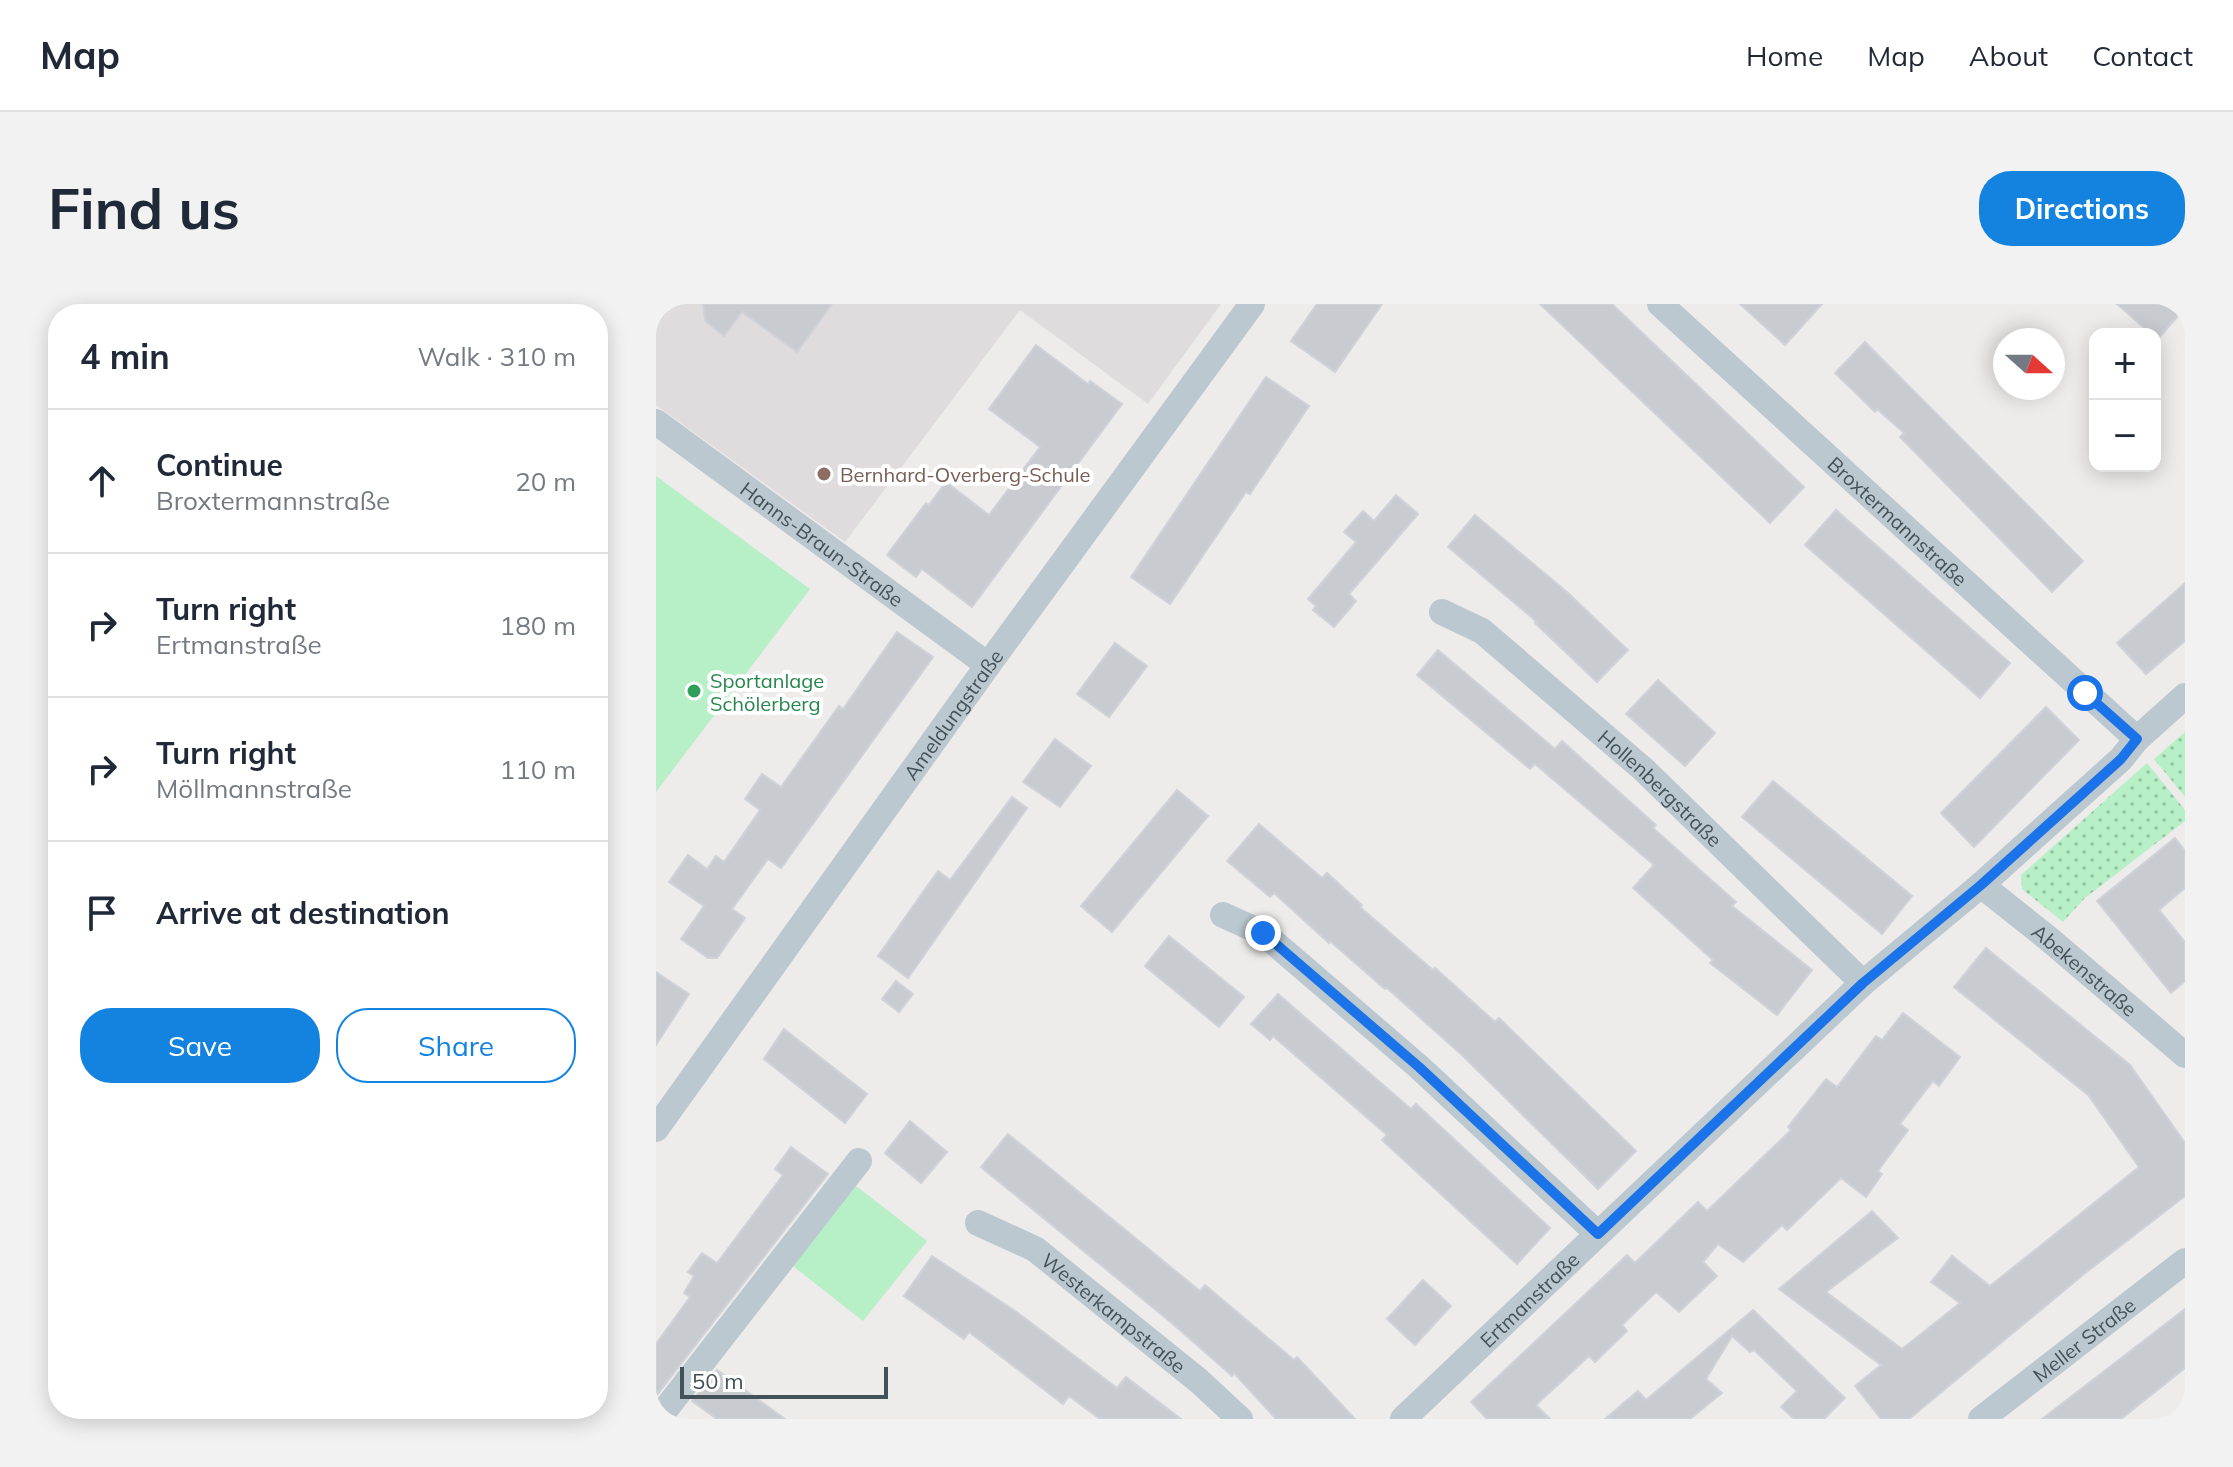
<!DOCTYPE html>
<html lang="en">
<head>
<meta charset="utf-8">
<style>
	:root { --surface:#fff; --page:#f2f2f3; --text:#1f2937; --muted:#747a83; --line:#e0e1e3; --accent:#1483e0 }
	body { margin:0; font-family:Mulish,sans-serif; background:var(--page); color:var(--text) }
	.controls { position:absolute; right:24px; top:24px; display:grid; overflow:hidden; border-radius:16px; box-shadow:0 4px 20px #0003 }
	.controls button { width:72px; height:72px; display:grid; place-items:center; padding:0; border:0; border-bottom:2px solid var(--line); background:var(--surface); color:var(--text); font:40px sans-serif }
	.compass { position:absolute; left:1337px; top:24px; width:72px; height:72px; border-radius:50%; background:var(--surface); box-shadow:0 4px 20px #0003; rotate:111deg }
	.scale { position:absolute; left:24px; bottom:20px; width:208px; box-sizing:border-box; padding-left:8px; border:4px solid #435159; border-top:0; font-size:22px; line-height:28px; white-space:nowrap; color:#435159; -webkit-text-stroke:6px #fff; paint-order:stroke }
	.stop { position:absolute; width:24px; height:24px; margin:-18px; border:6px solid #1a73e8; border-radius:50%; background:#fff }
	.stop.end { background:#1a73e8; border-color:#fff; box-shadow:0 2px 8px #0008 }
	.list { margin:0; padding:0; list-style:none }
	h2 { display:flex; justify-content:space-between; align-items:center; height:104px; margin:0; padding:0 32px; font-size:34px }
	h2 small { font-size:26px; font-weight:400; color:var(--muted) }
	.list li { display:grid; grid-template-columns:52px 1fr auto; gap:24px; align-items:center; box-sizing:border-box; height:144px; padding:0 32px; border-top:2px solid var(--line) }
	.list b { display:block; font-size:30px; white-space:nowrap }
	.list p { margin:0; font-size:26px; white-space:nowrap; color:var(--muted) }
	.list em { font-size:26px; font-style:normal; color:var(--muted) }
	.actions { display:flex; gap:16px; padding:24px 32px }
	.actions a { flex:1; padding:18px 0; border:2px solid var(--accent); border-radius:32px; text-align:center; font-size:28px; color:var(--accent) }
	.actions .main { background:var(--accent); color:#fff }
	.icon { flex:none; width:44px; height:44px; fill:none; stroke:currentColor; stroke-width:2; stroke-linecap:round; stroke-linejoin:round }
	.map { position:relative; flex:none; width:1529px; height:1115px; overflow:hidden; border-radius:32px }
	header { display:flex; align-items:center; gap:48px; box-sizing:border-box; height:112px; padding:0 40px; background:var(--surface); border-bottom:2px solid var(--line) }
	header strong { font-size:38px }
	nav { display:flex; gap:44px; margin-inline-start:auto; font-size:28px }
	.intro { display:flex; align-items:center; justify-content:space-between; box-sizing:border-box; height:192px; padding:0 48px }
	h1 { margin:0; font-size:56px }
	.button { padding:20px 36px; border-radius:32px; background:var(--accent); color:#fff; font-size:28px; font-weight:700 }
	main { display:flex; gap:48px; padding:0 48px }
	aside { flex:1; background:var(--surface); border-radius:32px; box-shadow:0 4px 20px #0003 }
	.map>svg:first-child { display:block }
</style>
</head>
<body>
<header>
<strong>Map</strong>
<nav><a>Home</a><a>Map</a><a>About</a><a>Contact</a></nav>
</header>
<div class="intro"><h1>Find us</h1><a class="button">Directions</a></div>
<main>
<aside>
<h2>4 min<small>Walk · 310 m</small></h2>
<ul class="list">
<li><svg class="icon" aria-label="ahead" viewBox="0 0 24 24"><path d="M12 20V5M6 11l6-6 6 6"/></svg><div><b>Continue</b><p>Broxtermannstraße</p></div><em>20 m</em></li>
<li><svg class="icon" aria-label="right" viewBox="0 0 24 24"><path d="M7 20v-9h11M14 6l5 5-5 5"/></svg><div><b>Turn right</b><p>Ertmanstraße</p></div><em>180 m</em></li>
<li><svg class="icon" aria-label="right" viewBox="0 0 24 24"><path d="M7 20v-9h11M14 6l5 5-5 5"/></svg><div><b>Turn right</b><p>Möllmannstraße</p></div><em>110 m</em></li>
<li><svg class="icon" aria-label="arrive" viewBox="0 0 24 24"><path d="M6 21V4h12l-3 4 3 4H6"/></svg><div><b>Arrive at destination</b></div></li>
</ul>
<div class="actions"><a class="main">Save</a><a>Share</a></div>
</aside>
<div class="map">
<svg width="1529" height="1115" viewBox="0 0 1529 1115">
	<defs>
		<pattern id="grass-dots" width="8" height="8" patternUnits="userSpaceOnUse" patternTransform="scale(2)"><rect width="8" height="8" fill="#b7efc6"/><path d="M2 2h.1M6 6h.1" fill="none" stroke="#96c4a4" stroke-width="1.8" stroke-linecap="round"/></pattern>
	</defs>
	<rect width="100%" height="100%" fill="#eeebeb"/>
	<path fill="#e0dcde" d="M0,0h565l-73,100 -128,-94 -175,232 -189,-137z"/>
	<g fill="url(#grass-dots)">
		<path d="M1529,428v65l-31,-38z"/>
		<path d="M1491,459l38,47v11l-100,77 -22,24 -41,-33 -1,-14z"/>
	</g>
	<g fill="#b7efc6">
		<path d="M0,172l154,113 -154,203z"/>
		<path d="M200,882l71,55 -64,80 -70,-55z"/>
	</g>
	<g fill="#c8ccd1" stroke="#cfd2d8" stroke-width="2">
		<path d="M47,0h129l-35,48 -55,-40 -18,24 -19,-15z"/>
		<path d="M661,0h65l-47,68 -44,-31z"/>
		<path d="M884,0h72l192,183 -34,36z"/>
		<path d="M1084,0h82l-37,41z"/>
		<path d="M1461,0h68v4l-28,32 -2,-6h-4z"/>
		<path d="M1209,38l218,219 -31,31 -152,-155 4,-4 -27,-24 -2,3 -40,-39z"/>
		<path d="M380,41l52,39 2,-3 32,23 -150,203 -50,-38 -6,8 -29,-22 39,-52 3,2 17,-23 43,33 51,-68 -51,-38z"/>
		<path d="M610,73l43,29 -59,88 -4,-2 -76,112 -39,-27z"/>
		<path d="M740,191l22,19 -69,80 7,7 -22,26 -21,-17 3,-4 -8,-7 48,-57 -12,-10 19,-21 11,10z"/>
		<path d="M1180,206l174,153 -30,35 -175,-153z"/>
		<path d="M819,211l92,77 61,58 -31,32 -62,-59 2,-1 -89,-75z"/>
		<path d="M1529,279v58l-39,33 -29,-31z"/>
		<path d="M241,328l36,25 -152,211 -13,-9 -36,50 13,9 -28,40h-9l-27,-19 23,-33 -35,-24 19,-27 19,14 9,-13 8,6 36,-52 -15,-11 17,-25 19,13 58,-81 4,3z"/>
		<path d="M459,339l32,23 -38,51 -32,-23z"/>
		<path d="M782,346l117,99 7,-8 94,84 -3,3 83,74 -4,4 80,64 -35,45 -67,-52 3,-3 -80,-72 21,-23 -119,-101 -5,5 -113,-94z"/>
		<path d="M1002,376l57,53 -30,33 -59,-52z"/>
		<path d="M1390,403l33,33 -105,107 -33,-34z"/>
		<path d="M399,435l36,27 -31,41 -37,-25z"/>
		<path d="M1117,477l139,115 -30,38 -140,-117z"/>
		<path d="M521,486l31,26 -96,116 -31,-26z"/>
		<path d="M356,493l15,11 -119,170 -30,-22 60,-85 12,9z"/>
		<path d="M603,520l63,54 5,-5 35,32 -2,2 73,63 2,-2 60,54 4,-4 137,133 -38,38 -135,-133 -76,-68 -2,1 -55,-48 -1,2 -55,-50 -4,4 -43,-36z"/>
		<path d="M1519,534l10,13v37l-26,22 26,32v39l-14,12 -74,-92z"/>
		<path d="M513,632l75,61 -25,30 -74,-61z"/>
		<path d="M1330,644l144,117 55,78v53l-101,78 -175,145h-28l-26,-33 26,-21 -102,-76 93,-78 26,27 -72,54 76,57 58,-46 -29,-21 21,-26 38,30 149,-119 -51,-72 -134,-108z"/>
		<path d="M0,668l33,22 -33,51z"/>
		<path d="M240,677l17,13 -14,18 -17,-13z"/>
		<path d="M622,690l133,115 5,-5 134,124 -33,36 -135,-124 5,-5 -114,-99 -3,4 -19,-16z"/>
		<path d="M1247,709l57,44 -21,29 -6,-5 -33,43 8,6 -30,41 4,3 -16,23 -25,-19 -54,52 -5,-5 -39,37 -25,-18 -15,18 14,14 -38,36 -23,-20 -34,33 5,6 -32,31 -6,-6 -53,49 14,14h-63l-16,-17 156,-147 8,8 63,-61 9,9 84,-81 -3,-3 38,-48 11,8 39,-51 6,4z"/>
		<path d="M128,725l83,65 -22,29 -81,-64z"/>
		<path d="M254,817l37,31 -26,31 -36,-30z"/>
		<path d="M352,830l192,157 5,-6 89,75 3,-3 58,62h-79l-42,-46 -2,3 -59,-52 -192,-157z"/>
		<path d="M135,843l37,27 -172,222v-52l34,-47 -6,-4 10,-17 -6,-4 14,-19 15,10 66,-88 -8,-6z"/>
		<path d="M276,952l86,57 99,75 9,-11 55,42h-81l-31,-23 -6,8 -94,-72 -5,7 -60,-43z"/>
		<path d="M767,976l28,26 -36,39 -28,-26z"/>
		<path d="M1529,1005v59l-64,51h-79z"/>
		<path d="M1097,1006l92,88 -21,21h-30l-13,-12 16,-16 -43,-41 -4,2 -18,-16 -26,43 16,14 -32,26h-85l33,-28 8,9z"/>
		<path d="M61,1066l35,25 33,24h-68l-25,-18z"/>
	</g>
	<g fill="none" stroke-linecap="round" stroke-linejoin="round">
		<g stroke="#bbc8cf" stroke-width="26">
			<path id="s1" d="M1004,0l477,435"/>
			<path id="s2" d="M0,118l332,243"/>
			<path id="s3" d="M786,308l40,19 161,138 220,214"/>
			<path id="s4" d="M1325,581l69,55 135,115"/>
			<path d="M567,611l40,18 156,134 179,167"/>
			<path id="s5" d="M0,825l332,-464 264,-361"/>
			<path id="s6" d="M322,919l57,26 164,132 41,38"/>
			<path d="M2,1115l201,-258"/>
			<path id="s7" d="M747,1115l460,-436 118,-98 140,-126 16,-20 48,-43"/>
			<path id="s8" d="M1325,1115l204,-158"/>
		</g>
	</g>
	<g fill="none" stroke-linecap="round" stroke-linejoin="round">
		<path stroke="#1a73e8" stroke-width="10" d="M607,629l156,134 179,167 265,-251 118,-98 140,-126 16,-20 -52,-46"/>
	</g>
	<circle fill="#8d6e63" stroke="#fff" stroke-width="3" cx="168" cy="170" r="8"/>
	<circle fill="#2e9e5b" stroke="#fff" stroke-width="3" cx="38" cy="387" r="8"/>
	<g text-anchor="middle" dominant-baseline="central" stroke-width="8" stroke-linejoin="round" paint-order="stroke">
		<g font-size="20" fill="#785e54" stroke="#fff" text-anchor="start">
			<text x="184" y="170">Bernhard-Overberg-Schule</text>
		</g>
		<g font-size="20" fill="#435159" stroke="#fff">
			<text stroke="none"><textPath href="#s1" startOffset="322">Broxtermannstraße</textPath></text>
			<text stroke="none"><textPath href="#s2" startOffset="206">Hanns-Braun-Straße</textPath></text>
			<text stroke="none"><textPath href="#s5" startOffset="510">Ameldungstraße</textPath></text>
			<text stroke="none"><textPath href="#s3" startOffset="282">Hollenbergstraße</textPath></text>
			<text stroke="none"><textPath href="#s4" startOffset="134">Abekenstraße</textPath></text>
			<text stroke="none"><textPath href="#s7" startOffset="174">Ertmanstraße</textPath></text>
			<text stroke="none"><textPath href="#s6" startOffset="164">Westerkampstraße</textPath></text>
			<text stroke="none"><textPath href="#s8" startOffset="130">Meller Straße</textPath></text>
		</g>
		<g font-size="20" fill="#27864d" stroke="#fff" text-anchor="start">
			<text x="54" y="376">Sportanlage<tspan x="54" dy="23">Schölerberg</tspan></text>
		</g>
	</g>
</svg>
<div class="controls">
<button>+</button>
<button>−</button>
</div>
<svg class="compass" viewBox="-18 -18 36 36"><path d="M0-13l5 13h-10z" fill="#e53935"/><path d="M0 13l5-13h-10z" fill="#747a83"/></svg>
<div class="scale">50 m</div>
<div class="stop" style="left:1429px;top:389px"></div>
<div class="stop end" style="left:607px;top:629px"></div>
</div>
</main>
</body>
</html>
